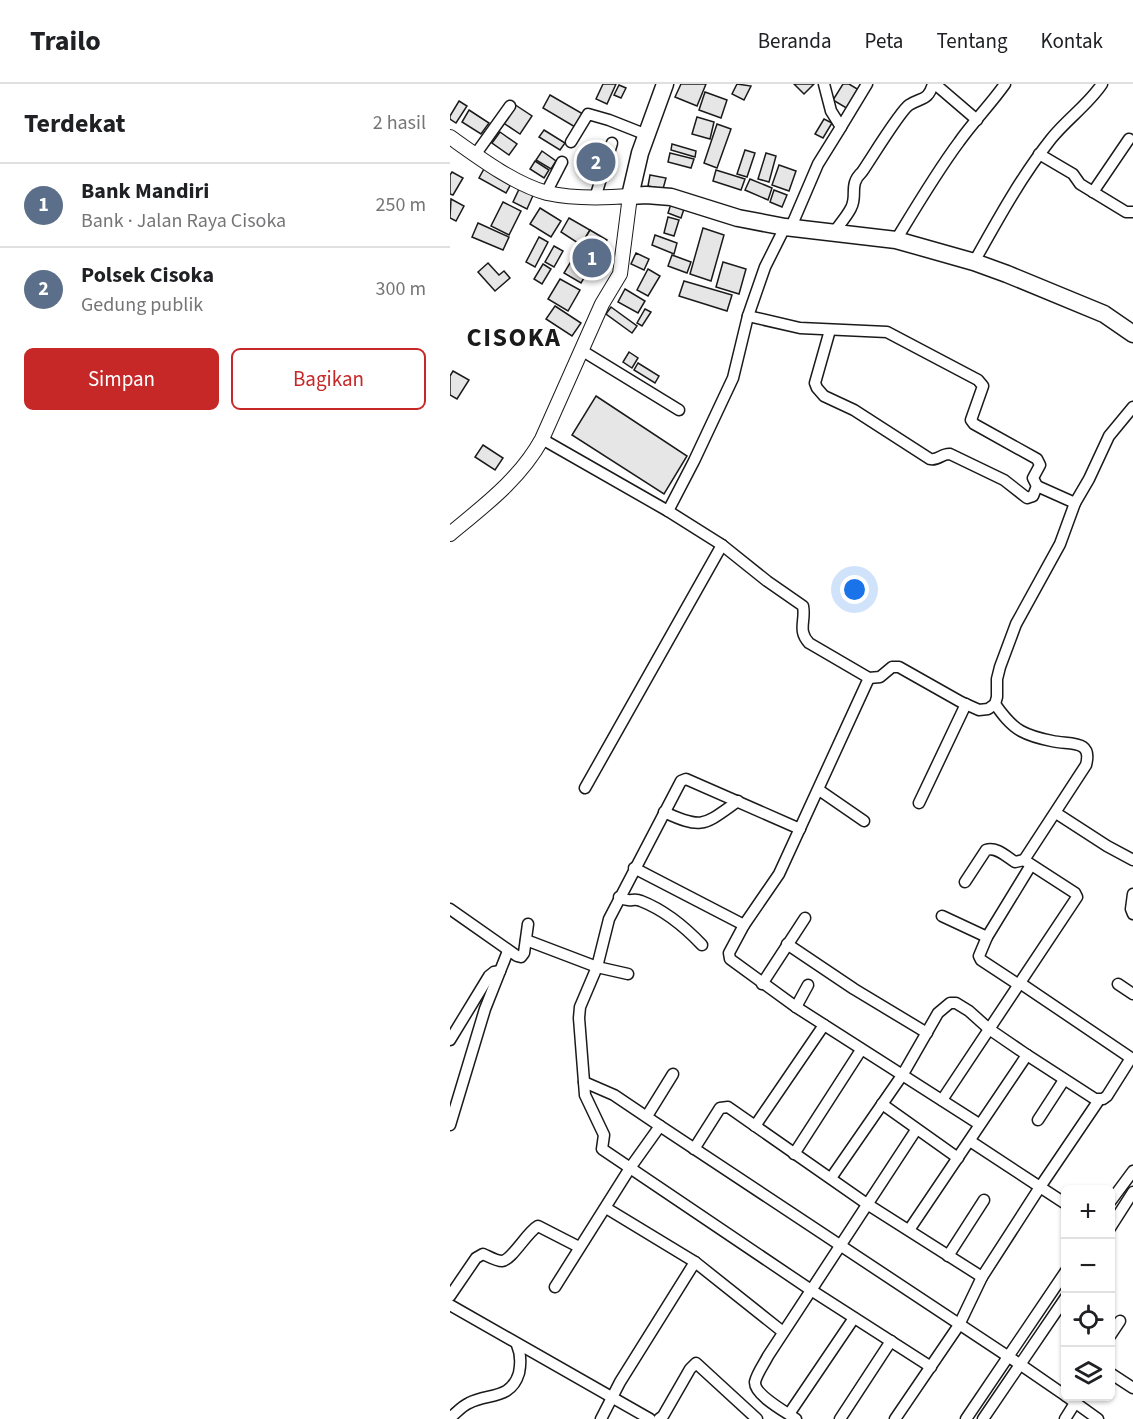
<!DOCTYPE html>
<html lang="id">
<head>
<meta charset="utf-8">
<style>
	:root { --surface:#fff; --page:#f6f6f6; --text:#202124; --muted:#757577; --line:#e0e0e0; --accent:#c62828 }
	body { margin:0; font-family:"Source Sans 3",sans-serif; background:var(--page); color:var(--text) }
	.controls { position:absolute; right:18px; bottom:18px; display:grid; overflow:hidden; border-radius:9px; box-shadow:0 2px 4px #0004 }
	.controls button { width:54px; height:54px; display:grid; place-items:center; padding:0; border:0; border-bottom:2px solid var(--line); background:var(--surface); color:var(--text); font:30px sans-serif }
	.you { position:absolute; left:405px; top:506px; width:21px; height:21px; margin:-15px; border:4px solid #fff; border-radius:50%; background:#1a73e8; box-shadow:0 0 0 9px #1a73e833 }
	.badge { display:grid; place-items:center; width:39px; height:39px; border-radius:50%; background:var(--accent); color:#fff; font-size:20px; font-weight:700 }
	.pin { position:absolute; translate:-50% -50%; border:3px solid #fff; box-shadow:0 2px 6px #0006 }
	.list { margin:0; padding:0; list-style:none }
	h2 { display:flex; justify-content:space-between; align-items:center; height:78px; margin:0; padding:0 24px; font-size:26px }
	h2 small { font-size:20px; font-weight:400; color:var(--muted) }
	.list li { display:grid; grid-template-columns:39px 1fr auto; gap:18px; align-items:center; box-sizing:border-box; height:84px; padding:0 24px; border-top:2px solid var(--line) }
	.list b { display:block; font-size:22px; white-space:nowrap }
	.list p { margin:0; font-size:20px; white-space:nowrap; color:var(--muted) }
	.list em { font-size:20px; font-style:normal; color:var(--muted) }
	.actions { display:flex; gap:12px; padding:18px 24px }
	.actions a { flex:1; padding:14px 0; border:2px solid var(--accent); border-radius:9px; text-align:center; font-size:21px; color:var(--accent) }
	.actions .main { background:var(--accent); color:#fff }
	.icon { flex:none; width:33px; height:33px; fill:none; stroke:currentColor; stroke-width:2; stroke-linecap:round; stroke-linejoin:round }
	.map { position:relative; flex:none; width:683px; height:1335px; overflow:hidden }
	header { display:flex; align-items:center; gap:36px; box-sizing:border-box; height:84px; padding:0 30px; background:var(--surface); border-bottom:2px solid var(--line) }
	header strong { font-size:28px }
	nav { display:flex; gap:33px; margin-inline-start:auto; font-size:21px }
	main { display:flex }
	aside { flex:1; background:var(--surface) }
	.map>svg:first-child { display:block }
</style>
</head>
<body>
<header>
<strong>Trailo</strong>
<nav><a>Beranda</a><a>Peta</a><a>Tentang</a><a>Kontak</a></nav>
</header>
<main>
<aside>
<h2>Terdekat<small>2 hasil</small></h2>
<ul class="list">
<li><span class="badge" style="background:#5c6f8a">1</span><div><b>Bank Mandiri</b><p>Bank · Jalan Raya Cisoka</p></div><em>250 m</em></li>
<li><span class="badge" style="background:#5c6f8a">2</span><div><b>Polsek Cisoka</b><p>Gedung publik</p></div><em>300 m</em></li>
</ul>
<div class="actions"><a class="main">Simpan</a><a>Bagikan</a></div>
</aside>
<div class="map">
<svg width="683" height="1335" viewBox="0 0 683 1335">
	<rect width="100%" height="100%" fill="#fff"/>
	<g fill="#e6e6e6" stroke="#1a1a1a" stroke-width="1.5">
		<path d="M153,0h13l-9,20 -11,-5z"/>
		<path d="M231,0h25l-9,22 -22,-9z"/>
		<path d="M287,0l14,2 -7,14 -12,-6z"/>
		<path d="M344,0h20l-10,10z"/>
		<path d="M393,0h6l10,6 -11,19 -15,-9z"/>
		<path d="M169,1l7,3 -5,10 -7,-3z"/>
		<path d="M255,8l22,8 -6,18 -22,-8z"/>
		<path d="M100,11l33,19 -8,13 -32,-19z"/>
		<path d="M9,17l8,5 -11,17 -6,-4v-3z"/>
		<path d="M64,20l18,12 -12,18 -18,-12z"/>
		<path d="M19,26l20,13 -8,11 -19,-12z"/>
		<path d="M247,33l17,5 -4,17 -18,-5z"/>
		<path d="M374,35l8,4 -9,15 -8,-4z"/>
		<path d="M267,40l14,5 -14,39 -13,-5z"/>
		<path d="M94,46l21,13 -5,7 -21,-13z"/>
		<path d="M50,48l17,12 -8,11 -17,-12z"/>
		<path d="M222,60l24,7 -1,6 -24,-7z"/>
		<path d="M144,61l14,3 -10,30 -14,-3z"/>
		<path d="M295,66l10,3 -8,24 -10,-3z"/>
		<path d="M92,67l14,10 -5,8 -15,-9z"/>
		<path d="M220,69l24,6 -3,9 -23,-6z"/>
		<path d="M316,69l10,3 -7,26 -11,-3z"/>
		<path d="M85,77l14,9 -5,8 -14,-9z"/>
		<path d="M329,81l17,6 -7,20 -17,-6z"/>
		<path d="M35,83l27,15 -6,11 -27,-15z"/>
		<path d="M266,86l29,9 -4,11 -28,-9z"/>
		<path d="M2,88l11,6 -10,17 -3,-1v-19z"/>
		<path d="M200,91l16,3 -3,11 -15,-3z"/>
		<path d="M300,95l22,9 -4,12 -23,-10z"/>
		<path d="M71,101l14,6 -8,18 -14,-7z"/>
		<path d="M324,106l13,5 -5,12 -12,-5z"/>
		<path d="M1,115l13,7 -8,15 -6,-3z"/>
		<path d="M53,118l18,9 -12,24 -18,-9z"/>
		<path d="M221,120l13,5 -3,9 -13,-5z"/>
		<path d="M90,124l21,13 -10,16 -21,-13z"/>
		<path d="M218,133l11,3 -5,16 -10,-3z"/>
		<path d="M119,134l21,12 -9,15 -20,-13z"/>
		<path d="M28,139l31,14 -6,13 -31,-13z"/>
		<path d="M253,144l21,7 -13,46 -21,-7z"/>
		<path d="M140,146l17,10 -26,43 -17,-10z"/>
		<path d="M205,151l22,8 -3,11 -22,-9z"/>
		<path d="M89,153l9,5 -13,25 -9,-5z"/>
		<path d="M104,162l9,5 -9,16 -9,-5z"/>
		<path d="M186,169l13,6 -5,11 -13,-6z"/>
		<path d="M222,171l19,7 -4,11 -19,-7z"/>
		<path d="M273,178l23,7 -7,25 -23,-7z"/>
		<path d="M38,179l11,12 5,-4 6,7 -15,13 -17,-19z"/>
		<path d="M93,180l8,5 -9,15 -8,-5z"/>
		<path d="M198,185l12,7 -12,20 -11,-6z"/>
		<path d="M110,195l20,11 -12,21 -20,-12z"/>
		<path d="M234,197l48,14 -5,16 -48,-15z"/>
		<path d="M175,205l20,12 -7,12 -20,-11z"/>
		<path d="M105,222l26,17 -9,13 -26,-17z"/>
		<path d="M161,223l26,19 -5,7 -26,-19z"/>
		<path d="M195,225l6,3 -9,14 -5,-3z"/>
		<path d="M179,268l9,6 -6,10 -9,-6z"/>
		<path d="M188,279l21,13 -4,7 -21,-13z"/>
		<path d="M3,287l16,9 -12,19 -7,-4v-19z"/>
		<path d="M146,312l91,60 -23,38 -92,-59z"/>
		<path d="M33,361l20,13 -8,12 -20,-13z"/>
	</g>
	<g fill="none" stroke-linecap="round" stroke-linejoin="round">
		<g stroke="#1a1a1a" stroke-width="13">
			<g id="street">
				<path d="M485,0l42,36"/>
				<path d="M391,43l26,-43"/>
				<path d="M121,58l17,-28 21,6 38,15"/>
				<path d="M589,70l34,20 7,10 46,28h7"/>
				<path d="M25,71l35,-49"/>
				<path d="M643,108l36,-53"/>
				<path d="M96,109l16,-31"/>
				<path d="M145,114l17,-55"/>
				<path d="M341,143l27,-63 23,-37 -10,-16 -7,-27"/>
				<path d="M384,148c6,-8 13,-16 17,-24 7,-13 -3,-23 11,-36 9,-13 38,-61 47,-67 13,-8 19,-4 24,-21"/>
				<path d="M446,156c20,-33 40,-67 63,-98 14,-20 32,-38 46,-58"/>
				<path d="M524,178c24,-43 47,-85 77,-123 16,-20 37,-34 51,-55"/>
				<path d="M298,232l52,12 87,4 91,48 5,6 -12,34 3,4 63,35 3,6 -7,13 4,8 38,17"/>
				<path d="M380,246l-15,53 2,5 7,8 30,14 76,49c8,2 12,-6 20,-5l54,26 23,18 6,-2 4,-10"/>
				<path d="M131,266l98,60"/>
				<path d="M92,355l126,72 54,34 45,36 36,25c3,15 -6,24 6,37l60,35 -90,196 -35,51 -15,28 1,6 66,48 183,117"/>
				<path d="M218,427l26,-50 39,-83 15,-62 17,-49 20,-40"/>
				<path d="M419,594l11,-1 12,-10h7l62,35 18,8 9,-1 7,-5 2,-7v-18l3,-12 16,-43 44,-80 15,-41 14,-24 20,-43 24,-29"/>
				<path d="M135,704l137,-243"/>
				<path d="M369,706l45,31"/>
				<path d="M469,719l47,-99"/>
				<path d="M214,728c39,18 40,13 74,-11"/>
				<path d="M606,729l51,33 26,14"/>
				<path d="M350,745l-114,-50 -5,2 -72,138 -12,48 -17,40 -1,11 6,77 19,40 -2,14 209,141 120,77"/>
				<path d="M184,784l110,57"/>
				<path d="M515,798l21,-32c10,-4 21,7 29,12l9,-2"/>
				<path d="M683,810l-2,15 2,5"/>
				<path d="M169,813c12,7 13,0 22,4 23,9 44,26 61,44"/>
				<path d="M0,825l67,47 4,1 3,-4 4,-29"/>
				<path d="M492,832l45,21"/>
				<path d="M76,856l71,27 31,7"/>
				<path d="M337,860l67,45 73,44"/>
				<path d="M312,900l43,-66"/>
				<path d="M668,900l15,10"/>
				<path d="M569,901l-38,-25 -2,-4 8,-19 44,-72"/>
				<path d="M346,923l12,-22"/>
				<path d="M0,956l39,-64 5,-4 6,-1"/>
				<path d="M134,998l30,13 46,31"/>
				<path d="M492,1016l135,-203 -2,-4 -51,-33 62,-95c7,-26 -16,-20 -34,-24 -10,-2 -22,-5 -31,-10 -11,-6 -19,-17 -26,-27"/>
				<path d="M432,1020l76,54"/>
				<path d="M197,1032l26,-42"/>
				<path d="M588,1036l26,-40"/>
				<path d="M0,1041l35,-116 23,-58"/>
				<path d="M305,1042l69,-101"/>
				<path d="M520,1057l70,46 59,-87"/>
				<path d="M244,1065l26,-41 8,-1 139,97 115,73"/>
				<path d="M344,1070l67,-104"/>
				<path d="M381,1094l72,-104 35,-61 12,-10h6l13,8 20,18 38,26 68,44h8l4,-3 24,-38 -111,-75"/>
				<path d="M660,1118l23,-31"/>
				<path d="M156,1124l89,54 88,70"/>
				<path d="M660,1144l23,-36"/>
				<path d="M459,1146l118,-175"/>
				<path d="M498,1172l36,-56"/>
				<path d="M105,1203l75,-119 30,-42 361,239 45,31"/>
				<path d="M0,1212l26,-38 7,-4c5,2 13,7 19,7 10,-1 25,-29 36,-35l41,21"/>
				<path d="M0,1221l200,114"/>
				<path d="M660,1252l10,-15"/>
				<path d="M660,1289l23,15"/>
				<path d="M616,1312l32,23"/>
				<path d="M339,1330l65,-96"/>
				<path d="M0,1334c6,-5 12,-12 19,-15 19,-10 42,-3 50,-30 2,-10 2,-19 -2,-28"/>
				<path d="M151,1335l19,-37 75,-120"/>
				<path d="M209,1335l4,-3 27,-47 6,-6 61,56"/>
				<path d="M346,1335c-10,-7 -42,-24 -41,-37 2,-9 9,-18 13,-26l148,-226"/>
				<path d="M390,1335l51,-78"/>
				<path d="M445,1335l64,-94 23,-48 58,-90 26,17"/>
				<path d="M516,1335l100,-148"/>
				<path d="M533,1335l83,-122"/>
				<path d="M615,1335l10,-16"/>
			</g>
		</g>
		<g stroke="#1a1a1a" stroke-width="16">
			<path id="secondary" d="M0,53c28,20 64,47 97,56 27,6 56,5 83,3l-10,78 -18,30 -60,135c-22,40 -57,66 -92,95"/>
		</g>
		<g stroke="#1a1a1a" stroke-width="19">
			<path id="primary" d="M215,0l-25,69 -10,43 16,-1 25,2 67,21 47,9 111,13 78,22 33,12 97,40 29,20"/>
		</g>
		<use href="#street" stroke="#fff" stroke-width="10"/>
		<use href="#secondary" stroke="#fff" stroke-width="14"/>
		<use href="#primary" stroke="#fff" stroke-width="16"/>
	</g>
	<g text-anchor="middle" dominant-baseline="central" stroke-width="4.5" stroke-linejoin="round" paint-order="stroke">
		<g font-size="26" font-weight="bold" letter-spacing="1.5" fill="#1a1a1a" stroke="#fff">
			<text x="64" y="253">CISOKA</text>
		</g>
	</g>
</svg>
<div class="controls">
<button>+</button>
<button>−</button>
<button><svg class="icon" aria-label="locate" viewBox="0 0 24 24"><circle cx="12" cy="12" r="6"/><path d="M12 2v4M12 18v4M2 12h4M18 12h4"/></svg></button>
<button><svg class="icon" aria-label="layers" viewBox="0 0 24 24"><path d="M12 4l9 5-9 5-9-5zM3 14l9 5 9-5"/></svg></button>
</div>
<div class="you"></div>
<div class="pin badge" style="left:142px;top:174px;background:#5c6f8a">1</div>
<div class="pin badge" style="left:146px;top:78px;background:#5c6f8a">2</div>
</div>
</main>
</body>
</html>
